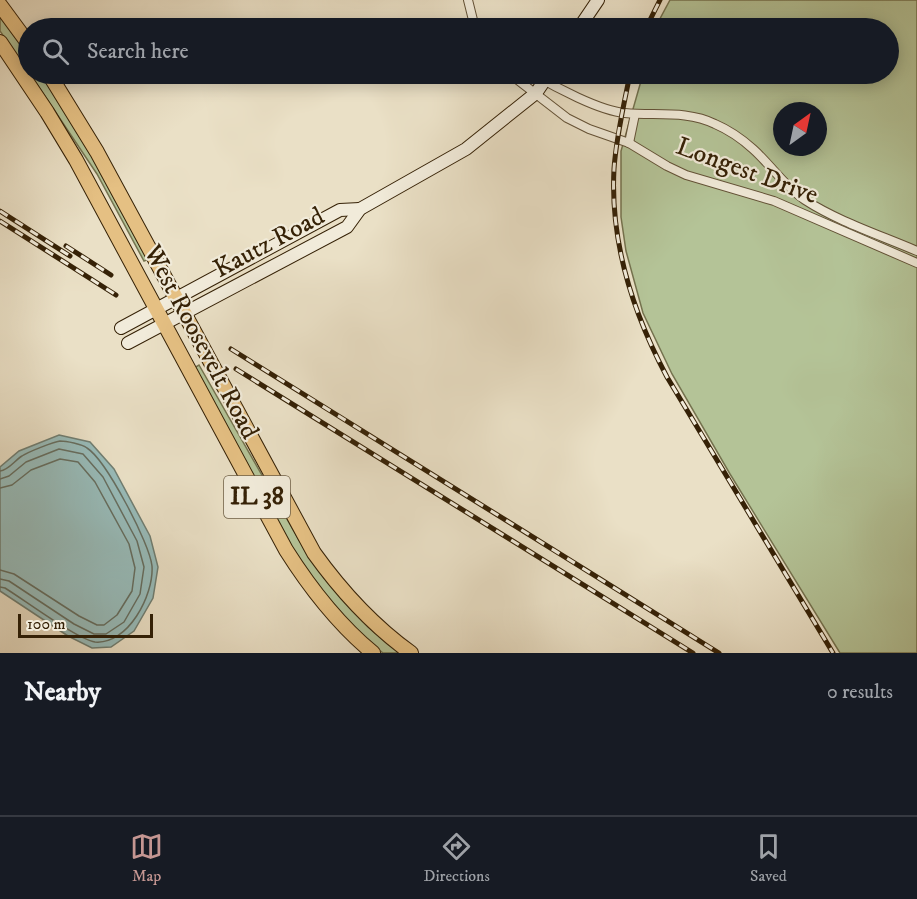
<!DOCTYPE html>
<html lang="en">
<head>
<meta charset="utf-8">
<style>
	:root { --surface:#171b24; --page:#20242c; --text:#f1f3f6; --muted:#9ea1a6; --line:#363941; --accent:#c59692 }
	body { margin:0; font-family:"IM FELL DW Pica",serif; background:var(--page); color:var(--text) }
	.compass { position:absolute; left:773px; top:102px; width:54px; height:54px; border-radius:50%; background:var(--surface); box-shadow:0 3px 15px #0003; rotate:33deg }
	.scale { position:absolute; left:18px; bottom:15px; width:135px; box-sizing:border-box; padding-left:6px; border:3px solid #352106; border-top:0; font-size:16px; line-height:21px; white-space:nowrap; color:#352106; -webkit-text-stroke:4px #f1ebda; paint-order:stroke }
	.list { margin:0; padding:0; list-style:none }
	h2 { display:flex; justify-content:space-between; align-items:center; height:78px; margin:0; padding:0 24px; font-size:26px }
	h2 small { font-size:20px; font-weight:400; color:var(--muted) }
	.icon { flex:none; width:33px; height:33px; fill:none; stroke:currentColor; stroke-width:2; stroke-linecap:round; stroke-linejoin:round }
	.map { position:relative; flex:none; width:917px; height:653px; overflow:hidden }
	.search { position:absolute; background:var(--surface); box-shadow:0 3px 15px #0003; left:18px; right:18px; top:18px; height:66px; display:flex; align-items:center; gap:15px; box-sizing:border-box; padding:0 21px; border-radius:33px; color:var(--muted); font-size:22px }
	.sheet { height:162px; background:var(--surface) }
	nav { display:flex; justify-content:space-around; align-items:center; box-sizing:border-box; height:84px; border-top:2px solid var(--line); background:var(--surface); font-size:16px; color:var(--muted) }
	nav a { display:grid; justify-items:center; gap:3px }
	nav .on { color:var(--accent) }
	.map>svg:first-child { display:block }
</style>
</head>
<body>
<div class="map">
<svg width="917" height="653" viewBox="0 0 917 653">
	<rect width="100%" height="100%" fill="#eae0c6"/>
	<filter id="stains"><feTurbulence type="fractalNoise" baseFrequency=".00333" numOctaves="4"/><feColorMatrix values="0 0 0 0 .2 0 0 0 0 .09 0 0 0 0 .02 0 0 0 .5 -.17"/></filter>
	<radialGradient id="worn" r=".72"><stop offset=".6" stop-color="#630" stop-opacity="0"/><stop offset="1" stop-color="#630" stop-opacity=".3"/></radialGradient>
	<g fill="#b4c397" stroke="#74724e" stroke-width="1.5" fill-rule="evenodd">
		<path d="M670,0h247v653h-77l-110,-179 -58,-100 -29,-61 -17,-62 -5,-34v-66l22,-77h245v-46h-233zM782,111h36v36h-36z"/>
		<path d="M0,15l28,39v18l-28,-41z"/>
		<path d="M30,74h12c39,59 72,122 107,185l-5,2 -47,-87z"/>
		<path d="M199,365l100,175 25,38 44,49 32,26h-17l-11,-9 -19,-18 -35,-40 -28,-41 -96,-177z"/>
	</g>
	<path fill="#98bcba" stroke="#707e72" stroke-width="1.5" d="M59,435l31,7 24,27 36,67 8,31 -5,31 -19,33 -23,16 -19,1 -24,-12 -68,-45v-124l19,-16z"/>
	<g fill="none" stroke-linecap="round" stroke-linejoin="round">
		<g stroke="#666e60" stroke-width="1.5">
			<path d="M0,471c9,-1 14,-10 22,-15 6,-4 31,-14 38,-15 6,0 22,3 27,7 19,12 63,96 65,118 2,29 -24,79 -57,76 -17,-2 -72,-43 -90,-54l-5,-1"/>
			<path d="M0,479l9,-3 17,-14 33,-13 24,5 20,23 34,64 7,26 -4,27 -16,28 -18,12h-12l-20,-10 -65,-43 -9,-2"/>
			<path d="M0,488l12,-3 19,-15 29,-11 18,3 17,20 34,62 6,24 -3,23 -15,24 -13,10h-7l-18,-9 -65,-42 -14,-4"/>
		</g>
		<g stroke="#625136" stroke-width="10">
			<g id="street">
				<path d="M468,0l7,28"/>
				<path d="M510,74l57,44 22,11 40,14 38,23 19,9 88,26 143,62"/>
				<path d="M533,74c22,13 67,37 92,39 30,3 62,-3 90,11 14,6 27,15 38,25 18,16 31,37 52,51 34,22 75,35 112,51"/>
				<path d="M629,143l6,-29"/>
			</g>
		</g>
		<g stroke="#352106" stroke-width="14">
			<g id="secondary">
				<path d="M579,28l19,-28"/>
				<path d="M121,328l219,-118 20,-1"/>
				<path d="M128,343l219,-116 13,-18 106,-60 70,-56 13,-19"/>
			</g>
		</g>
		<g stroke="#352106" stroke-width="16">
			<g id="primary">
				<path d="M0,5l28,38"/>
				<path d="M0,42l47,70 29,48 210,390c24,38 52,74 87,103"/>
				<path d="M49,74l48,78 217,401c28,39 58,72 97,100"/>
			</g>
		</g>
		<use href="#street" stroke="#f1ebda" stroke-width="8"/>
		<use href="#secondary" stroke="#f1ebda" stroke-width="12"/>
		<use href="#primary" stroke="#e5c083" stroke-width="14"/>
		<g stroke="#352106" stroke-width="5">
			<g id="rail">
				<path d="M646,28l14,-28"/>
				<path d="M630,74c-6,30 -14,64 -16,95 -4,73 19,144 53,208l166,276"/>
				<path d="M0,211l70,45"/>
				<path d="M0,221l116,74"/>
				<path d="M66,246l45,29"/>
				<path d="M231,349l488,304"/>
				<path d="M236,369l457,284"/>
			</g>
		</g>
		<use href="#rail" stroke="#f1ebda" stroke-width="3" stroke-dasharray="9" stroke-linecap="butt"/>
	</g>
	<g text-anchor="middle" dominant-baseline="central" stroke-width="4.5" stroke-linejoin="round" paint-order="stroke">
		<rect fill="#f1ebda" stroke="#6d5e46" stroke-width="1.5" x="224" y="476" width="66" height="42" rx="4.5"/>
		<g font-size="24" font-weight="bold" fill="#352106">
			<text x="257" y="497">IL 38</text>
		</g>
		<g font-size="26" fill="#352106" stroke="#f1ebda">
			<text transform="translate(747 171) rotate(20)">Longest Drive</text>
			<text transform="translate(269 243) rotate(-28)">Kautz Road</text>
			<text transform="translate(201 342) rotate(62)">West Roosevelt Road</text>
		</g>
	</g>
	<rect width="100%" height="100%" filter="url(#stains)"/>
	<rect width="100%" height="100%" fill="url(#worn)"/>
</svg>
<svg class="compass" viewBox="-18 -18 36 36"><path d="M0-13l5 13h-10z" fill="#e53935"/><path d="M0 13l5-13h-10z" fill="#9ea1a6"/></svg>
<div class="scale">100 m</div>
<div class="search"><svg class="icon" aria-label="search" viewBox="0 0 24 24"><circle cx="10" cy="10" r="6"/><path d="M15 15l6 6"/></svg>Search here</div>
</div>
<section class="sheet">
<h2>Nearby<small>0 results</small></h2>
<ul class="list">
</ul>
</section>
<nav>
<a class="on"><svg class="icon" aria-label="map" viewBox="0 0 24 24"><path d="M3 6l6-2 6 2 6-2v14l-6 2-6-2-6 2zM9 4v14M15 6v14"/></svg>Map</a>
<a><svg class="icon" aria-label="directions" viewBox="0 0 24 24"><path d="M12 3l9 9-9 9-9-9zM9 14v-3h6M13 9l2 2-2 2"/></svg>Directions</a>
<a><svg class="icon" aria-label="saved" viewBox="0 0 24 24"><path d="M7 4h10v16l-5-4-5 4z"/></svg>Saved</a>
</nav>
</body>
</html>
